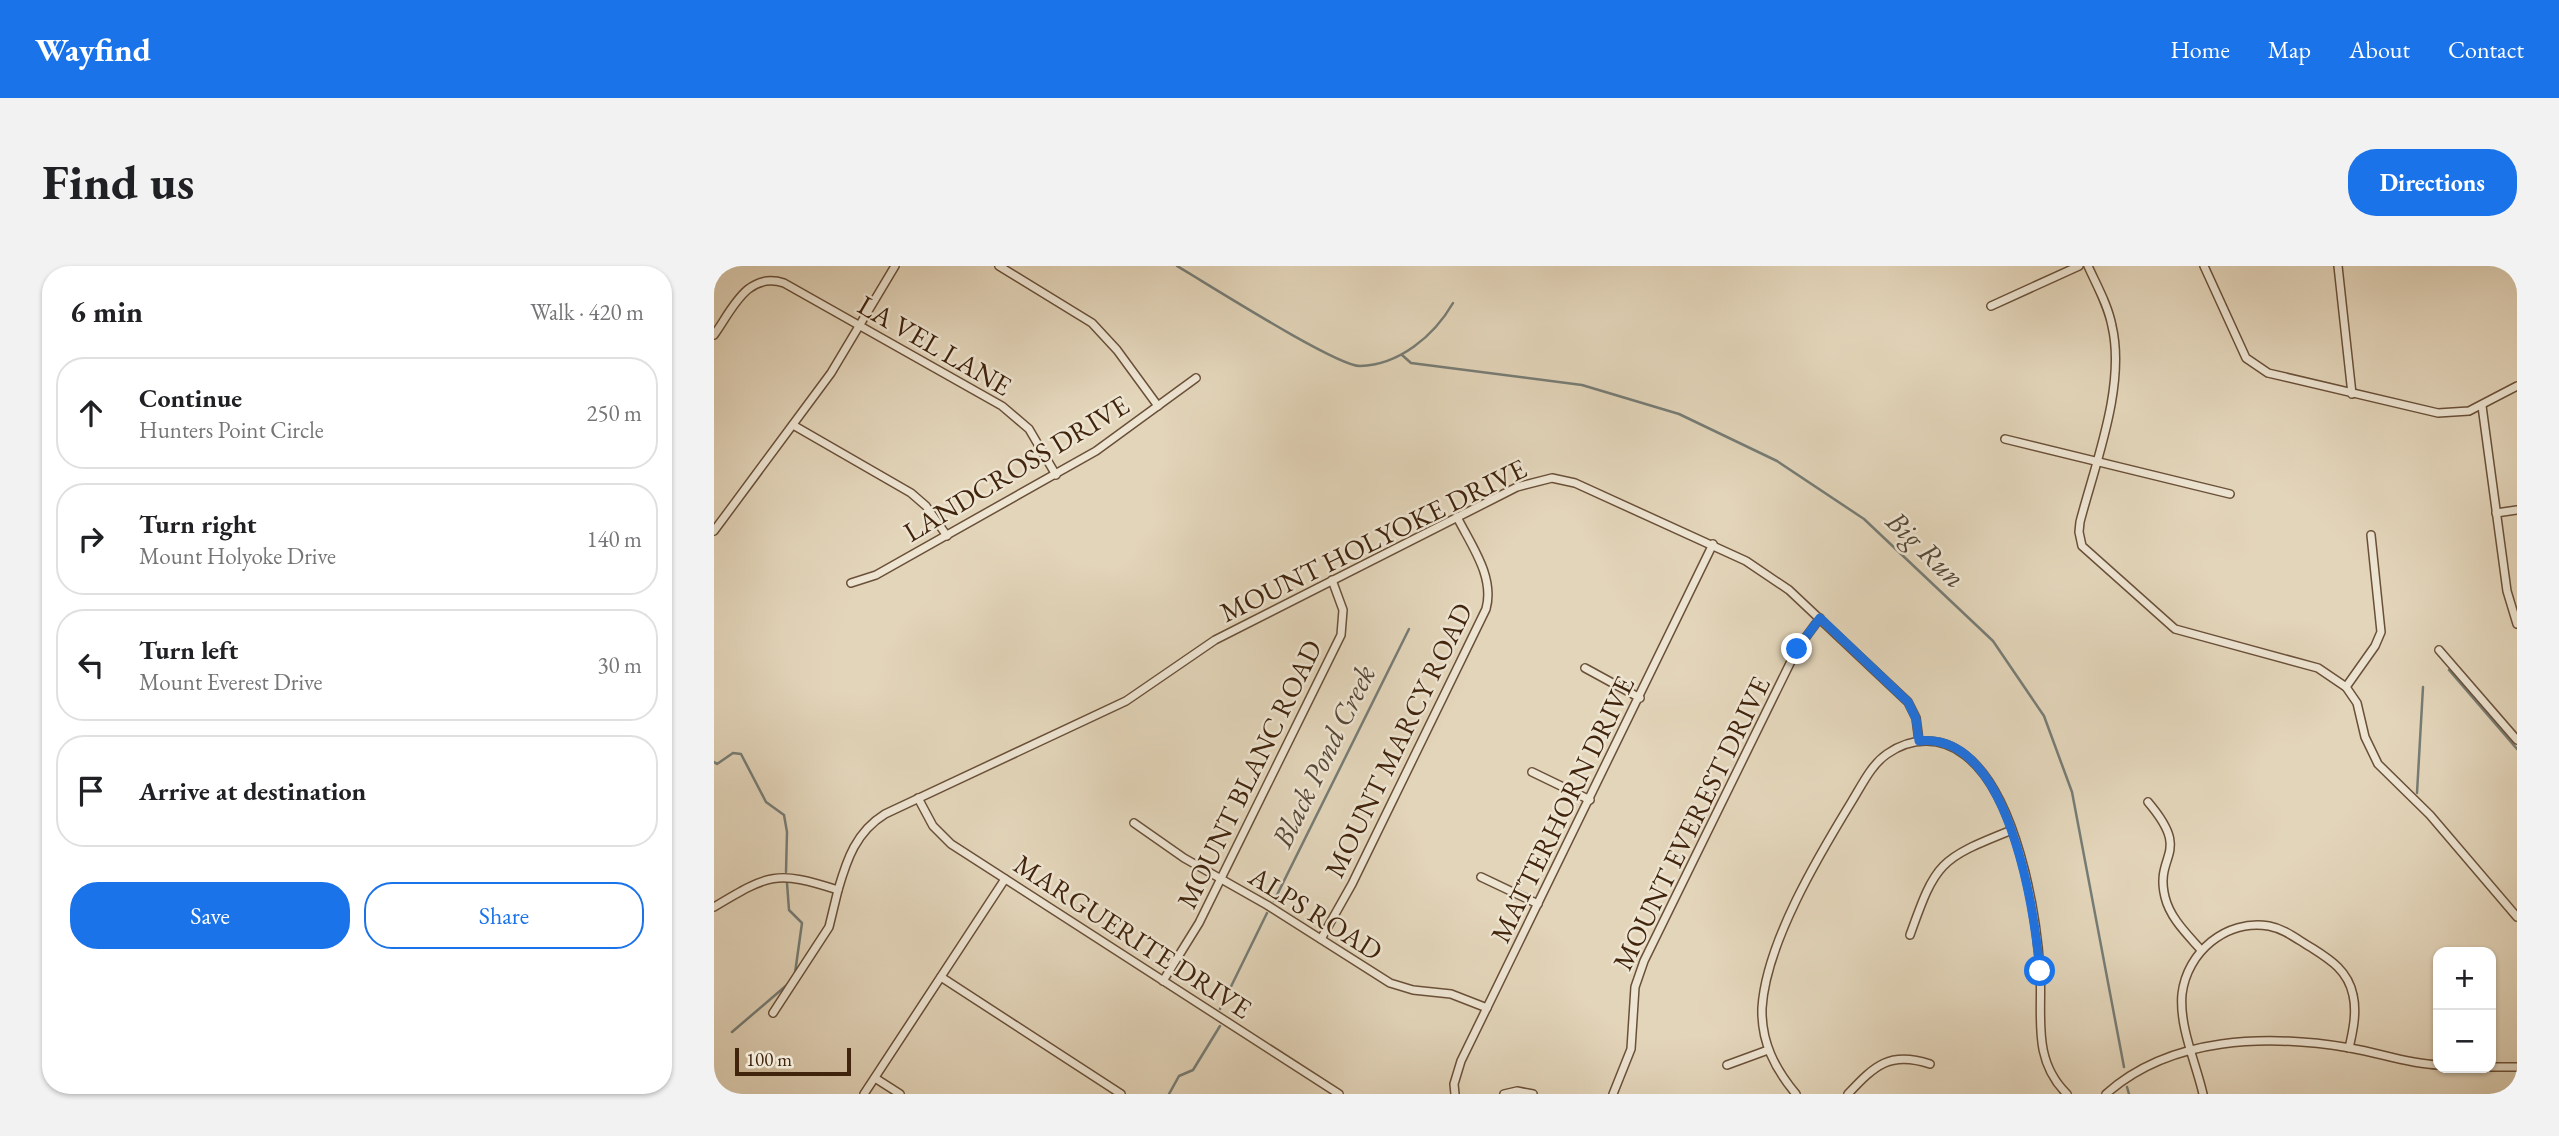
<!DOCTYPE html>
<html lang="en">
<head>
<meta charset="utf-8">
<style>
	:root { --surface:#fff; --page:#f2f2f2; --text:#202124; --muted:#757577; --line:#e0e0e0; --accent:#1a73e8 }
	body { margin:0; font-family:"EB Garamond",serif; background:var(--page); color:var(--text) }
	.controls { position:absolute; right:21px; bottom:21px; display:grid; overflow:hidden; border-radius:14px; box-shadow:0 2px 5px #0004 }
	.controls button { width:63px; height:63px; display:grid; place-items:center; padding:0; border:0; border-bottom:2px solid var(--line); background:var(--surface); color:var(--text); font:35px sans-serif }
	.scale { position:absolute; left:21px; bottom:18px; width:116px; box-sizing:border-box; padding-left:7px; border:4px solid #41240c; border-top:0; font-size:19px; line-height:24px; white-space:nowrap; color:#41240c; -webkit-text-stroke:5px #ede4d2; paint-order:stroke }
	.stop { position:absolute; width:21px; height:21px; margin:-16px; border:5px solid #1a73e8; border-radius:50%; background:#fff }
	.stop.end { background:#1a73e8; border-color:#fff; box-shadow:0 2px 7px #0008 }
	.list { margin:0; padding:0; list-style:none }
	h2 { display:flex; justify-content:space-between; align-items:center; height:91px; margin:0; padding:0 28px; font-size:30px }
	h2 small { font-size:23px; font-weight:400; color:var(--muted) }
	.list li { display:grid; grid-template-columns:46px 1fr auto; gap:21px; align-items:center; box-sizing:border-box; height:112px; margin:0 14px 14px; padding:0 14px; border:2px solid var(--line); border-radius:28px }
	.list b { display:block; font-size:26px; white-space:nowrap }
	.list p { margin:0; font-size:23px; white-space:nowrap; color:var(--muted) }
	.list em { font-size:23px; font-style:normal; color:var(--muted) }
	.actions { display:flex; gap:14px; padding:21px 28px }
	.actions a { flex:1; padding:16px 0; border:2px solid var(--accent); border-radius:28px; text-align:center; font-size:24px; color:var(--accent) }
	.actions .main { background:var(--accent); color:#fff }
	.icon { flex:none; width:38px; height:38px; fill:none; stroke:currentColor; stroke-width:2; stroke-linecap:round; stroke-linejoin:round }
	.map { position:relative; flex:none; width:1803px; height:828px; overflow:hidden; border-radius:28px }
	header { display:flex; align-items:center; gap:42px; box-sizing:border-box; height:98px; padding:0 35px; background:var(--accent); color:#fff }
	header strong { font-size:33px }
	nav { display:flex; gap:38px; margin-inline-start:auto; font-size:24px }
	.intro { display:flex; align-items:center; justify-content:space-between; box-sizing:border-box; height:168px; padding:0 42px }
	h1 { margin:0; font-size:49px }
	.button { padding:18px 32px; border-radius:28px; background:var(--accent); color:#fff; font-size:24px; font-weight:700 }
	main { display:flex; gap:42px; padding:0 42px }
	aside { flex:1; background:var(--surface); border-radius:28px; box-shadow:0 2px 5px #0004 }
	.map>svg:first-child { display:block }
</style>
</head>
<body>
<header>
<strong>Wayfind</strong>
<nav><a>Home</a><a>Map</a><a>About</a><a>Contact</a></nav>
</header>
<div class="intro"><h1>Find us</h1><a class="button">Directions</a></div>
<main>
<aside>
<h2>6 min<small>Walk · 420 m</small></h2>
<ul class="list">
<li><svg class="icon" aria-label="ahead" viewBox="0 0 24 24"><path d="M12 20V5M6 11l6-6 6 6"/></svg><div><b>Continue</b><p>Hunters Point Circle</p></div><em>250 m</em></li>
<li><svg class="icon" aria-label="right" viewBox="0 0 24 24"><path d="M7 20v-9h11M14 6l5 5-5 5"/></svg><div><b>Turn right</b><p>Mount Holyoke Drive</p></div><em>140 m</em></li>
<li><svg class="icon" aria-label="left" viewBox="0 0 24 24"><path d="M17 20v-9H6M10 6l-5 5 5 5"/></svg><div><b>Turn left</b><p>Mount Everest Drive</p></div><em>30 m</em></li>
<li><svg class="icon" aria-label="arrive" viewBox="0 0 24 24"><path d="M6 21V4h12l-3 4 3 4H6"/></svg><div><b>Arrive at destination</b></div></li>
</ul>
<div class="actions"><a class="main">Save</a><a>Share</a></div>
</aside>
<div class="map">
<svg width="1803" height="828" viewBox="0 0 1803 828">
	<rect width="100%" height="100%" fill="#e3d5ba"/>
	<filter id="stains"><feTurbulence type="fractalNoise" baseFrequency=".00286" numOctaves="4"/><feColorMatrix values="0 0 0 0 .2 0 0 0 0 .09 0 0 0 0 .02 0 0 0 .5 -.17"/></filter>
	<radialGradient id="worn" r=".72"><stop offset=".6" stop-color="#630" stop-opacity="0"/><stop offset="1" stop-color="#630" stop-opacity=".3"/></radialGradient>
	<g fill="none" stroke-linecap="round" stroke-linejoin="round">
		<g stroke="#767c75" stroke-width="2.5">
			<path d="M463,0c29,17 159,100 183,100 39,-1 74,-30 93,-63"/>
			<path d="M688,89l9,8 171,22 97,29 98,47 87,58 129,122 51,75 28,76 52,275"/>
			<path d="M1735,404l68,79"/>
			<path d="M0,496l3,2 16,-11 8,1 25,48 18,13 3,17 -1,40"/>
			<path d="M1703,527l6,-106"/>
			<path d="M73,617l2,27 13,13 -7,50"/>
			<path d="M560,635l135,-272"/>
			<path d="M506,743l47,-96"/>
			<path d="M18,766l56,-48"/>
			<path d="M1413,821l2,7"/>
			<path d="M455,828l10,-18 14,-6 27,-44"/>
		</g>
		<g stroke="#6a5038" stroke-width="10">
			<g id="street">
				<path d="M285,0l93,57 25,27 41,56"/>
				<path d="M1374,0c9,20 20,39 24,60 14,60 -17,138 -32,196l-1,10 3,14 93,83 143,39 28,19 11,16 8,34 13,27 52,51 87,102"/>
				<path d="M1490,0l42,92 22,15 170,40 31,-2 48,-25"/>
				<path d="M1624,0l14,128"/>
				<path d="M1277,40l88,-40"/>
				<path d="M0,69c18,-25 33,-64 70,-52l218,123 27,23 27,46"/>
				<path d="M1768,140l25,185 10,33"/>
				<path d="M79,159l118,68 15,13 21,30"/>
				<path d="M1291,173l225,55"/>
				<path d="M1782,247l21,-3"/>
				<path d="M0,265l117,-158 64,-107"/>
				<path d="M137,317l25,-8 220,-124 100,-73"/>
				<path d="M1725,384l78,90"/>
				<path d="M871,402l55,30"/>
				<path d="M1632,421l29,-41 6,-14 -10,-97"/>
				<path d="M818,506l58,28"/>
				<path d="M204,532l15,28 18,18 388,250"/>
				<path d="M1434,536c45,53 6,51 17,95 5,21 22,37 36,53"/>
				<path d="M420,557l50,35 83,47 123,78 23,7 38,4 36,14"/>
				<path d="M767,611l57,27"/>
				<path d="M0,641c55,-33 62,-37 124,-17 9,-31 18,-58 47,-76l241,-113 89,-61 302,-153 35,-9 23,5 171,78 43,29 119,112 8,16 3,23"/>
				<path d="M1196,669c26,-73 29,-76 102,-105"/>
				<path d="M607,673l31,-55 134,-275c9,-32 -15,-64 -29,-92"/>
				<path d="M227,711l180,117"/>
				<path d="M449,715l36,-58 142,-288 2,-25 -11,-30"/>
				<path d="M59,747l56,-86 9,-37"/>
				<path d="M1013,799l41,-15"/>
				<path d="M1777,801h26"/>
				<path d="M161,812l25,16"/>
				<path d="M150,828l141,-215"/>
				<path d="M741,828l-1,-10 7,-23 252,-517"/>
				<path d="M790,828l13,-3 16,3"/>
				<path d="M899,828l18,-45 4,-62 9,-26 153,-312 23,-31"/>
				<path d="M1082,828c-21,-25 -35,-52 -34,-86 4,-65 57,-153 90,-207 10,-16 19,-36 35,-47 24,-17 54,-18 78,1 51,39 71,154 75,215 3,45 -9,89 27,124"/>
				<path d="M1134,828c27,-29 42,-43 82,-30"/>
				<path d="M1392,828c65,-58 162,-60 244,-46 30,5 58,16 88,17"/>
				<path d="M1489,828c-7,-31 -24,-67 -21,-100 5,-42 44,-75 87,-68 16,3 29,14 43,22 19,12 36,23 41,47 4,17 0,36 -4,53"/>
			</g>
		</g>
		<use href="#street" stroke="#ede4d2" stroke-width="7"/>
	</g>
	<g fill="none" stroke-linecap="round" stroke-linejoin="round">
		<path stroke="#1a73e8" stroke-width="9" d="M1083,383l23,-31 88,84 8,17 3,22c90,-10 115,168 121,230"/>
	</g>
	<g text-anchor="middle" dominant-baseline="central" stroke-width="5" stroke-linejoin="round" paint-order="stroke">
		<g font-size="28" fill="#41240c" stroke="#ede4d2">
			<text transform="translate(221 79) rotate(30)">LA VEL LANE</text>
			<text transform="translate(302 202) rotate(-31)">LANDCROSS DRIVE</text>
			<text transform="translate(659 274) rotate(-26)">MOUNT HOLYOKE DRIVE</text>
			<text transform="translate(684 474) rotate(-64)">MOUNT MARCY ROAD</text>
			<text transform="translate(535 508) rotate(-64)">MOUNT BLANC ROAD</text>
			<text transform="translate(848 543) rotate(-64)">MATTERHORN DRIVE</text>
			<text transform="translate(977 557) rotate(-64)">MOUNT EVEREST DRIVE</text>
			<text transform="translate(602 647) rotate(32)">ALPS ROAD</text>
			<text transform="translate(419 670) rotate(33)">MARGUERITE DRIVE</text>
		</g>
		<g font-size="30" font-style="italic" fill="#574838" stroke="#ede4d2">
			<text transform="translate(1212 283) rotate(44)">Big Run</text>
			<text transform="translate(609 490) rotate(-64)">Black Pond Creek</text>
		</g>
	</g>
	<rect width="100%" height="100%" filter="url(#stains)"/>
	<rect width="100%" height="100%" fill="url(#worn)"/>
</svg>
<div class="controls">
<button>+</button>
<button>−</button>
</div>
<div class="scale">100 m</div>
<div class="stop" style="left:1326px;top:705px"></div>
<div class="stop end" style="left:1083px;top:383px"></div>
</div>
</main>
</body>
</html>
